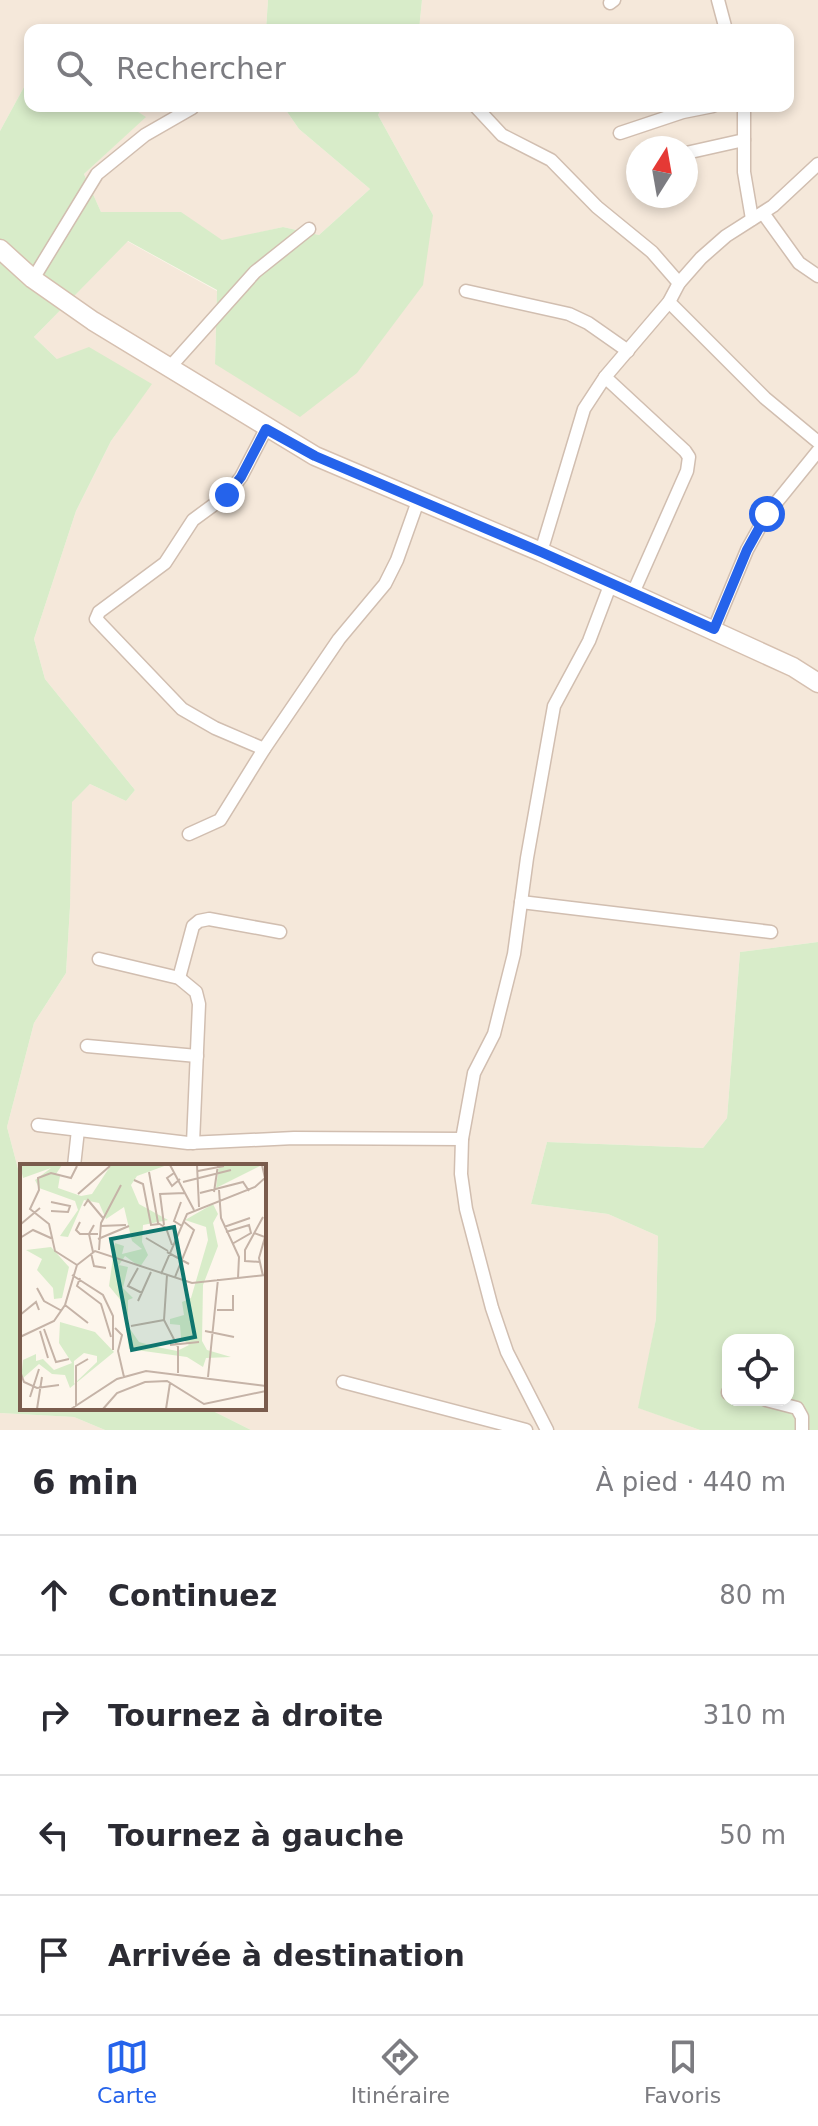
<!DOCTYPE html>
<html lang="fr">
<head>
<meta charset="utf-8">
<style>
	:root { --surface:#fff; --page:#f7f7f7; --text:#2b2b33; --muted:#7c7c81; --line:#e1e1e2; --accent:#2563eb }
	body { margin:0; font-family:"DejaVu Sans",sans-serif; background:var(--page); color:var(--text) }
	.controls { position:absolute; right:24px; bottom:24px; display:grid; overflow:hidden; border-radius:16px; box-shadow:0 4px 12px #0003 }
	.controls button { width:72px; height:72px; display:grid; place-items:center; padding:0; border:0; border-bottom:2px solid var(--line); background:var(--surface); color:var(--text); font:40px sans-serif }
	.compass { position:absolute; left:626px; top:136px; width:72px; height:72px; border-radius:50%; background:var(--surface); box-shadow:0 4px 12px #0003; rotate:11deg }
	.stop { position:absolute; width:24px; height:24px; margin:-18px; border:6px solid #2563eb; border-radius:50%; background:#fff }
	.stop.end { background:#2563eb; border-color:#fff; box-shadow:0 2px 8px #0008 }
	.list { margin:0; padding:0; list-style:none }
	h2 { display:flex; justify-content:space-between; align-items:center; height:104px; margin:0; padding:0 32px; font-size:34px }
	h2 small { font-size:26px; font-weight:400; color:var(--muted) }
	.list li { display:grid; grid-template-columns:52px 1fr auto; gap:24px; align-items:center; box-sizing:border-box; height:120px; padding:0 32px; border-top:2px solid var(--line) }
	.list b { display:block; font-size:30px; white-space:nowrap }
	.list em { font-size:26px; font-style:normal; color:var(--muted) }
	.icon { flex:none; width:44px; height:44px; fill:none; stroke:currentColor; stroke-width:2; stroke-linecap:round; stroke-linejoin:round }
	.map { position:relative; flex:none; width:818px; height:1430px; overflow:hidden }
	.search { position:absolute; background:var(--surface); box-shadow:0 4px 12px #0003; left:24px; right:24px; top:24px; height:88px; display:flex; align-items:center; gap:20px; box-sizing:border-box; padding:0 28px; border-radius:16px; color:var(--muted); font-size:30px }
	.sheet { height:584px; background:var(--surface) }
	nav { display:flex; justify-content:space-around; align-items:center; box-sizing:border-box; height:112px; border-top:2px solid var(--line); background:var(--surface); font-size:22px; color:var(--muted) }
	nav a { display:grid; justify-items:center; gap:4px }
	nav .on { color:var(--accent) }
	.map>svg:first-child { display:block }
</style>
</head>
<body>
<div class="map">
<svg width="818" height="1430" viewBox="0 0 818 1430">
	<rect width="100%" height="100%" fill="#fdf6ec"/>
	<g fill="#f5e8da" fill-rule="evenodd">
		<path d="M0,0h268l-2,30h-236v46l-30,55z"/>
		<path d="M422,0h396v942l-78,10 -13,166 -24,30 -156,-6 -16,62 77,10 50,22 -2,83 -17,89 61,22h-449l-44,-22h57v-242h-242v18l-15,-57 27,-104 32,-50 4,-66 1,-105 19,-18 36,17 9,-11 -90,-111 -11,-40 42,-128 35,-70 40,-57 -94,-25 -23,-22 93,-96 90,50 -2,72 218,-148 -55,-100 5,-9h405v-76h-369zM638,148h48v48h-48z"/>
		<path d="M129,106h154l16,23 71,60 -51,46 -36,-8 -61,14 -42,-29h-79l-17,-38 61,-57z"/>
		<path d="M0,1413l74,4 31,13h-105z"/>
	</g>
	<g fill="#d8ecc9" fill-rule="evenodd">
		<path d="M268,0h154l-3,30h-153z"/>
		<path d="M30,76v30h99l17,11 -62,57 17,38h80l41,28 61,-13 36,8 51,-46 -71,-60 -16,-23h100l-5,9 55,100 -10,70 -66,88 -57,44 -85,-53 2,-74 -89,-49 -94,96 23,22 32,-12 63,37 -41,57 -35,70 -42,128 11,40 90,111 -9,11 -36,-17 -18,18 -2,105 -4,66 -32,50 -27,104 15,57v224h185l44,22h-146l-31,-13 -74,-4v-1282z"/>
		<path d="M818,942v488h-118l-62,-22 18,-89 2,-83 -50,-22 -77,-10 16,-62 156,6 24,-30 13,-166zM728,1340h60v60h-60z"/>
	</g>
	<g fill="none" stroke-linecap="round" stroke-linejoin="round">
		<g stroke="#d1beb0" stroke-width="15">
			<g id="street">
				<path d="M718,0l8,30"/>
				<path d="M610,3l4,-3"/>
				<path d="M475,106l27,29 49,25 46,47 55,45 27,31"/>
				<path d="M744,106v66l8,47"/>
				<path d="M620,133l63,-21 30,-6"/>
				<path d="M686,153l58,-13"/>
				<path d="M763,213l36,50 19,13"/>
				<path d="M33,279l64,-105 48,-39 47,-27"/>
				<path d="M466,291l103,23 19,9 40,28"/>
				<path d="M669,302l96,96 53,44"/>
				<path d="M170,367l85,-95 54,-43"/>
				<path d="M605,377l80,74 4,6 -2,14 -54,122"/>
				<path d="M541,552l43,-143 21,-32 64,-75 10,-19 22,-25 25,-22 47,-30 45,-42"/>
				<path d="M714,629l33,-79 20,-36 51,-63"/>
				<path d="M264,749l-49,-21 -33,-19 -86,-90 3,-7 66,-49 28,-43 34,-25 14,-18 25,-48"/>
				<path d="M189,834l31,-14 44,-71 75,-110 46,-55 12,-24 21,-59"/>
				<path d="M521,902l250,30"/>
				<path d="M99,959l80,19 17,14 3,12 -6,139"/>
				<path d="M179,978l14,-52 6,-5 10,-2 71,13"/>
				<path d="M87,1046l110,10"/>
				<path d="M38,1125l150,18 106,-5 168,1"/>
				<path d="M74,1166l4,-36"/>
				<path d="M343,1382l183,48"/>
				<path d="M728,1392v1"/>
				<path d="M766,1400l31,8 5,9v13"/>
				<path d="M547,1430l-40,-78 -15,-44 -26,-99 -5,-35 1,-35 12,-66 20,-39 20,-80 13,-96 27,-152 35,-65 22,-58"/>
			</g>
		</g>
		<g stroke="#d6c0b0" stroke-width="21">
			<path id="secondary" d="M0,249l33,30 60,42 222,135 226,96 252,115 25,16"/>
		</g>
		<use href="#street" stroke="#fff" stroke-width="12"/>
		<use href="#secondary" stroke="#fff" stroke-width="18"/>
	</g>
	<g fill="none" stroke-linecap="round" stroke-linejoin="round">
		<path stroke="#2563eb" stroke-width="10" d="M227,495l14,-18 25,-48 49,27 226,96 173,77 33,-79 20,-36"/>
	</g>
	<g transform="translate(20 1164)">
		<rect width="246" height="246" fill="#fdf6ec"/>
		<path d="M0,1h42l-6,9 4,2 -2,12 23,8 11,-2 19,-29h56l-30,11 -6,9 8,19 29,16 -25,5 -1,17 6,13 -8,12 -15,-11 -6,9 9,2 -5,21 10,10 -5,2v26l11,16 18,5 20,4 12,-6 -8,-7 -1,-13 -10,-1v-5l14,-4 -2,-13 9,-4 17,-58 -2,-13 -21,-7 28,-16 5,10 -5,9 5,23 -15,39 -1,56 5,9 24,7 -25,1 -3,9 -16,-10 -58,-8 -6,-46 -14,-17 6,-43 9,3 -2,8 20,-5 -10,-8 -8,-34 -18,12 -7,-16 -15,-3 -16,37 -8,-1 18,-26 -3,-9 -36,-13 -4,-8 16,-12 -28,10zM199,1h43l-46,23zM31,83l18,20 -7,31 -8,1 -1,-11 -16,-18 5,-11 -16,-9zM40,158l35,10 19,20 -44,36 -5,-13 -13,-1 -13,-10 -17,15 -2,10 3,-29 13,-6v7l7,-2 11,11 18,-7 -13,-20zM64,189l13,3v6l-23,22v-23z" fill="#d8ecc9" fill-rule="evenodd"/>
		<path fill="none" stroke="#c5b3a7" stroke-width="2" d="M150,1l24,45M177,1l2,42M57,2l-6,12 -20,-5 -13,5 1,12 -9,19 19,15 6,27 22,14M178,7l26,-5M129,8l9,51 8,5 6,17M154,9l-7,5 5,8 8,-7M114,16l9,4 8,41 8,-1M163,18l48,-12M199,26l2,28 18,39 -1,21M194,28l4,-27M180,29l43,-11 6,9M58,30l32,-28M161,38l-7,19 8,5M64,42l4,-6 15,18M31,47l17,1 2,-6 -19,-4M60,58l-4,8 4,4h18M1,60l19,-16M144,61l-4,-31 25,-1M80,62l26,-1M204,63l26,-9M206,68l23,-7 2,8 -19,11M234,69l11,4 -6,21 4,18M0,74l13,-8 20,9M126,74l22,13M78,75l31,-13M79,86l2,-27 20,-38M73,88l-4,-18 5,-9M147,88l22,12M71,89l3,13 12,2M240,98l-15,-1v-11l18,-33M118,104l-10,18 14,7M141,110l26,-60 68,-27 10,-9 -3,-13M52,111l31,20 10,21v34M147,111l-3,45 14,27v26M155,113l19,-47 -11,-9M60,114l-3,8 24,18 10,33M17,124l7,13 18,10M118,137l13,-29M45,141l23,18M197,146h16v-15M0,151l16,-13 3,8M111,162l33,-6M95,164l7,7 -4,16 6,26M24,165l12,33 13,-3M20,167l8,27M185,167l29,6M0,173l34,-16 11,-16 12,-40 18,-14 97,32 74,-8M150,181l29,-3M0,207l4,11 13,6 22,-3M188,213l10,-98M10,233l9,-28M56,242v-40l12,-7M17,245l5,-32M51,245l46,-30 29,-8 120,15M83,245l14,-16 28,-11 22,-1 37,23 62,-13M146,245l4,-26"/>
		<path fill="#0f766e" fill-opacity="0.15" stroke="#0f766e" stroke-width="4" d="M154,63l21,110 -63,13 -21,-111z"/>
		<rect width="246" height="246" fill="none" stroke="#7a5c4d" stroke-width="4"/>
	</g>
</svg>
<div class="controls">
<button><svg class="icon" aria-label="locate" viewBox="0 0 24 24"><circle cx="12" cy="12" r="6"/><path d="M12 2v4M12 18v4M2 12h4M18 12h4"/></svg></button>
</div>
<svg class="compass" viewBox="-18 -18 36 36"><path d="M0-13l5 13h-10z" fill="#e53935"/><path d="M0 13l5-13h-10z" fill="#7c7c81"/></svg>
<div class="stop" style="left:767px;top:514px"></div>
<div class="stop end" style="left:227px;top:495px"></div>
<div class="search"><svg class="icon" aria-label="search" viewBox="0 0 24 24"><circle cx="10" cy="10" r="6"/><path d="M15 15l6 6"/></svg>Rechercher</div>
</div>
<section class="sheet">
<h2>6 min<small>À pied · 440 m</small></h2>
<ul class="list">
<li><svg class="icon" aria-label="ahead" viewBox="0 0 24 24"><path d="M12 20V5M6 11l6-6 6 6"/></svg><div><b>Continuez</b></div><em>80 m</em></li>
<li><svg class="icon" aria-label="right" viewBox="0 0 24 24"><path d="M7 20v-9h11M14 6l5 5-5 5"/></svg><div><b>Tournez à droite</b></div><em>310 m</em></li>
<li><svg class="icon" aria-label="left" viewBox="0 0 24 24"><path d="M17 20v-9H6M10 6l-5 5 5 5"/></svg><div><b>Tournez à gauche</b></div><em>50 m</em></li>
<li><svg class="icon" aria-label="arrive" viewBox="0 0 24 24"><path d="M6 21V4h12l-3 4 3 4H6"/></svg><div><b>Arrivée à destination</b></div></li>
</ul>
</section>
<nav>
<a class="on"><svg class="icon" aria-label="map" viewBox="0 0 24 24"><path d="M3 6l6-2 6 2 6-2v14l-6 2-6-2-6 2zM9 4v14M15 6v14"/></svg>Carte</a>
<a><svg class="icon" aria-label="directions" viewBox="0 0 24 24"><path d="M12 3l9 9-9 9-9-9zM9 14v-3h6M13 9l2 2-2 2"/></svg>Itinéraire</a>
<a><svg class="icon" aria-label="saved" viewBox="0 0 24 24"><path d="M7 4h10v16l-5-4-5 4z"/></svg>Favoris</a>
</nav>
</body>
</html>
